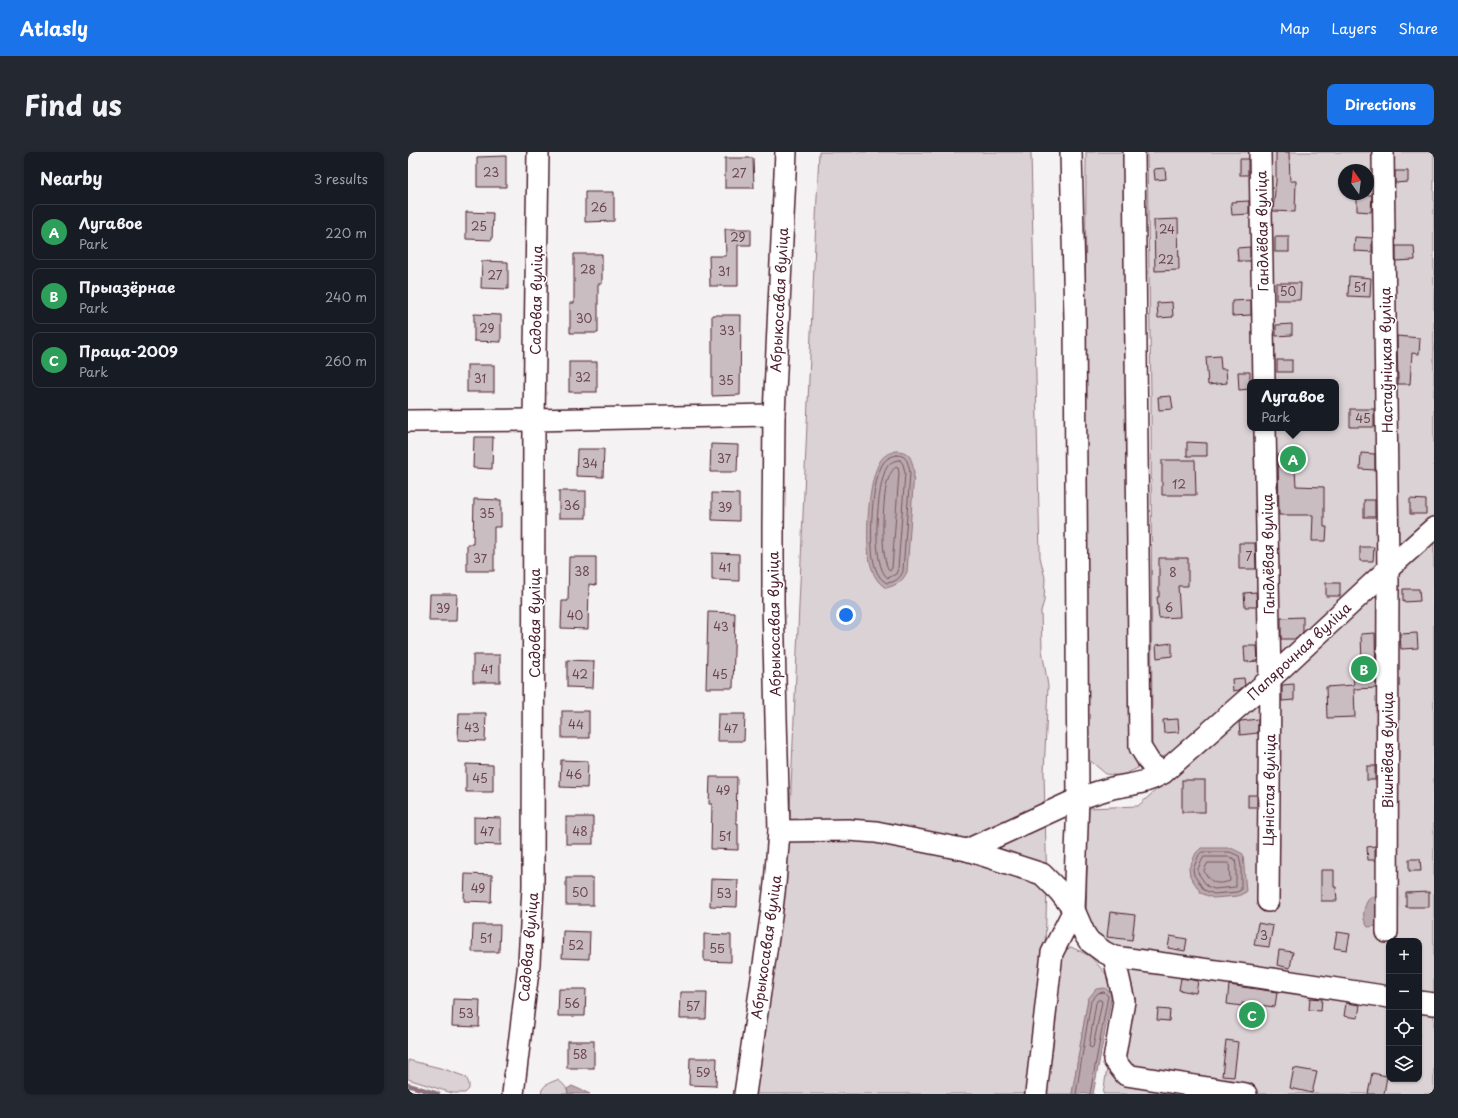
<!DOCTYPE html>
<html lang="en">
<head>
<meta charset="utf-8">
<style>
	:root { --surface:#171b24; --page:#242831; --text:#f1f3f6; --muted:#9ea1a6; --line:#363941; --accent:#1a73e8 }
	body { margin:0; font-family:"Playpen Sans",sans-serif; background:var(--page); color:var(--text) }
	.controls { position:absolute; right:12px; bottom:12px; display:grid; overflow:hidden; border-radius:8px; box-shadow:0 1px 3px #0004 }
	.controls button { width:36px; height:36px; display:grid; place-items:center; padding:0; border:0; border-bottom:1px solid var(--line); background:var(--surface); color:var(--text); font:20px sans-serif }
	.compass { position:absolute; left:930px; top:12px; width:36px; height:36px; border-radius:50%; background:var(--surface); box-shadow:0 1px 3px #0004; rotate:346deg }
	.you { position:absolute; left:438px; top:463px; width:14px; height:14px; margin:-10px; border:3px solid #fff; border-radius:50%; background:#1a73e8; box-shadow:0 0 0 6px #1a73e833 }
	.badge { display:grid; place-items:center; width:26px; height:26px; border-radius:50%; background:var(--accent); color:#fff; font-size:13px; font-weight:700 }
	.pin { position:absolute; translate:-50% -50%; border:2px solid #fff; box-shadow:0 1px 4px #0006 }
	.popup { position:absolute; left:839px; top:227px; width:92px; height:52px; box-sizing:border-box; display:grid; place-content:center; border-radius:8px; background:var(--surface); filter:drop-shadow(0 1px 3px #0005); font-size:13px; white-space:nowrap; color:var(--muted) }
	.popup b { font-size:15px; color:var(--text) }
	.popup::after { content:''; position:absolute; left:50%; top:100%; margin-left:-8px; border:8px solid transparent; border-top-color:var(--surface) }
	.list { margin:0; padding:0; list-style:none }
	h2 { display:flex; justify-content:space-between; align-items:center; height:52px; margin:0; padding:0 16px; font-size:17px }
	h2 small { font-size:13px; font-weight:400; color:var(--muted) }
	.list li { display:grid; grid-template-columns:26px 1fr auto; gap:12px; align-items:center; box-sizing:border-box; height:56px; margin:0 8px 8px; padding:0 8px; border:1px solid var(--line); border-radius:8px }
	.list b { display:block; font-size:15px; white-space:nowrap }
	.list p { margin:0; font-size:13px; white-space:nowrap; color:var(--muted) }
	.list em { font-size:13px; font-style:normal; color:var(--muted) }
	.icon { flex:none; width:22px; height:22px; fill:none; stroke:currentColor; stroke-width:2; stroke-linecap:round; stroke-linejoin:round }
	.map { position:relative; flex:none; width:1026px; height:942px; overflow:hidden; border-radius:8px }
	header { display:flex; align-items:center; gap:24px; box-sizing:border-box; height:56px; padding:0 20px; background:var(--accent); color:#fff }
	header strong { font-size:19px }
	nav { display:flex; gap:22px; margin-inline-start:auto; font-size:14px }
	.intro { display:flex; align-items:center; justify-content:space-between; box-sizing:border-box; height:96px; padding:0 24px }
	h1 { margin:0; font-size:28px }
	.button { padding:10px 18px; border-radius:8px; background:var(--accent); color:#fff; font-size:14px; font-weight:700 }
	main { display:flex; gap:24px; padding:0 24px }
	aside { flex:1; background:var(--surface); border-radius:8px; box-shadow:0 1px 3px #0004 }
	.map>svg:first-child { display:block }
</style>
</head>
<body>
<header>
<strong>Atlasly</strong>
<nav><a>Map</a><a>Layers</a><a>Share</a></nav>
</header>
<div class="intro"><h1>Find us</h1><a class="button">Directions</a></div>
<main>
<aside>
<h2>Nearby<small>3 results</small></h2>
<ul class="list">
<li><span class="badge" style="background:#2e9e5b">A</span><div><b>Лугавое</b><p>Park</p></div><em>220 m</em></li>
<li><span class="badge" style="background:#2e9e5b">B</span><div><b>Прыазёрнае</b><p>Park</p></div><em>240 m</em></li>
<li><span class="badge" style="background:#2e9e5b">C</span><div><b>Праца-2009</b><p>Park</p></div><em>260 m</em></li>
</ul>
</aside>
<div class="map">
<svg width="1026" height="942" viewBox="0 0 1026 942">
	<rect width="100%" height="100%" fill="#f4f2f2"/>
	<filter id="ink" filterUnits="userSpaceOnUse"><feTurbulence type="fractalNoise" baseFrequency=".025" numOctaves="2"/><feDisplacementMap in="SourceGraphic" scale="8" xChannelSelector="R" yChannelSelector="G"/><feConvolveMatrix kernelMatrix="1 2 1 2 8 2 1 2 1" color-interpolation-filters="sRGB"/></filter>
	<g filter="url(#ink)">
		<g fill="#dbd2d5" stroke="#927880" fill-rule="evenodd">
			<path d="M411,0h212l9,405 5,21 -1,23 -3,10 1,39 6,36 -4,87 3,116 -2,58 -18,147h-272l34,-261z"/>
			<path d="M678,0h38l9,593 5,23 -17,8 -15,-2 -19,-16 -2,-362z"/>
			<path d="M739,0h287v370l-267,245 -15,-12 -1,-359zM936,18h24v24h-24zM842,230h86v46h-86z"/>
			<path d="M1026,390v552h-331l23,-144 -25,-6 -15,-17 2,-119 50,-2zM981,789h30v138h-30z"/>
			<path d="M663,795l19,9 25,28 -3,10 -24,5 -16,95h-31l20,-141z"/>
			<path d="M0,908l36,9 22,8 3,7v5l-4,4h-13l-44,-14z"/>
			<path d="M149,928c6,3 10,7 11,14h-27c1,-9 8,-11 16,-14z"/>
		</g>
		<g fill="#baa9ae" stroke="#8d727a">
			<path d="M488,299c15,0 16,9 18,22l-7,99c-5,10 -10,13 -21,16 -9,-6 -12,-12 -15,-22 -7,-21 -3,-89 10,-106 3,-5 9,-7 15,-9z"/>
			<path d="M793,696h30l12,6 3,38 -8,4 -25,2 -12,-5 -11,-17 -1,-8 7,-15z"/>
			<path d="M962,745h7v29l-9,1c-7,-8 -5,-21 2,-30z"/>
			<path d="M697,836l7,6 -19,100h-21l16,-95 8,-10z"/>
			<path d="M164,934l18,8h-22l-1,-5z"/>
		</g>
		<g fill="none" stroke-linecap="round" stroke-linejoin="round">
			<g stroke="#77565f" stroke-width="1">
				<path d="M489,303c11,0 11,9 13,18l-7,98c-3,8 -8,11 -16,12 -8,-4 -11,-12 -13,-20 -5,-20 -3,-84 10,-101 3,-4 8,-6 13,-7z"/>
				<path d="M492,308l3,4 2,9 -7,96 -2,5 -8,4c-18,-11 -11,-95 -1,-111 3,-5 8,-7 13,-7z"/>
				<path d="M488,315l2,1 1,5 -7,95 -2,3c-11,-10 -7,-74 -3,-88 2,-6 4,-13 9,-16z"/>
				<path d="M794,700h28l9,4 2,10v24l-4,2 -23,2 -10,-4 -10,-15 -1,-6 6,-14z"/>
				<path d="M796,705h25l6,2 1,7v21l-22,2 -7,-3 -9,-13v-4z"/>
				<path d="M800,711h21l1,18c-13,4 -19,3 -26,-10z"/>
				<path d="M690,848h3l1,2 -9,45 -2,1 -2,-2 7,-43z"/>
				<path d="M668,942l15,-93 7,-8 6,-1 4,4 -18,98"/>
			</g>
			<path stroke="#8d727a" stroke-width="4.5" d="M0,933l30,9"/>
		</g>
		<g fill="#cabdc1" stroke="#4a1f2b">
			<path d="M868,0h13l1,29h6l-1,31 -22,-1 3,-30z"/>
			<path d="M98,4v31h-29v-30z"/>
			<path d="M317,6h28l1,30h-29z"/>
			<rect x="832" y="7" width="8" height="16"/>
			<path d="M757,16l1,11 -11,1 -1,-11z"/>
			<path d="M987,19h13v11l-13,1z"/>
			<path d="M177,40h29v29l-29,1z"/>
			<path d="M949,43h15l-1,17 -14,-1z"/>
			<path d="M841,49v13l-17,1 -1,-13z"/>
			<path d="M58,60l27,1 -1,27 -26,-1z"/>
			<path d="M770,67l1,51 -24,1 -1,-51z"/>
			<path d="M317,77h26v16h-13v41h-28l-1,-30h17z"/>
			<rect x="867" y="85" width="14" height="15"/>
			<path d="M947,85l17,1v14l-18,-1z"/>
			<path d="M988,94h18l1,14 -19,1z"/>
			<path d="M842,95v14h-12l-1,-13z"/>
			<path d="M166,102h28v30h-4v49h-28v-30h4z"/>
			<path d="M74,109l26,1v27l-27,-1z"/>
			<path d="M941,124l22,2 -1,19 -22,-1z"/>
			<path d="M868,131h25l-1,17h-24z"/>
			<path d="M843,148v15l-19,1v-15z"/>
			<path d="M764,150l1,15 -15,1 -1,-15z"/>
			<path d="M66,162l27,1v27l-27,-1z"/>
			<path d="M304,163h29l-1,80 -28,1z"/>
			<path d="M884,172v11l-16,1v-11z"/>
			<path d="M989,184l23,2 -1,16 -7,-1 -2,31h-12z"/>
			<path d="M812,204l1,13h5l1,14 -19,2 -2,-28z"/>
			<rect x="869" y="208" width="15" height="12"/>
			<rect x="161" y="210" width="28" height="30"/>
			<rect x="59" y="213" width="27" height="27"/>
			<path d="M830,220h12v17l-11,1z"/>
			<path d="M763,244l2,13 -14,1 -1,-13z"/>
			<rect x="942" y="257" width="24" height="18"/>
			<path d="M66,285h19l-1,32 -19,-1z"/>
			<path d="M779,290l20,1v13h-20z"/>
			<path d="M303,292l27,1 -1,27h-27z"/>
			<path d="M169,297h27l-1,28 -27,-1z"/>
			<path d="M953,301l14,1v16l-15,-1z"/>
			<path d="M886,302l2,32 28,1v40h3l-1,14h-14l1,-26h-34l-1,-60z"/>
			<path d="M754,308h33l1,35h-34z"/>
			<rect x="151" y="339" width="27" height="27"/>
			<path d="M304,341l27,1v27l-27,-1z"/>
			<path d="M66,347l27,1v27h-7v44h-27v-27h6z"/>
			<path d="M1002,347l16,1v14h-16z"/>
			<rect x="956" y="348" width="11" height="17"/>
			<path d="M831,391h16l1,26h-17z"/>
			<path d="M952,395h14l-1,14h-13z"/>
			<path d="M304,401l27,1v27l-27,-1z"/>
			<path d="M161,405h27v28l-7,-1 -1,45 -27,-1 1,-27h6z"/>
			<path d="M751,406h29v28h-10l2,31 -21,1 -2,-21h2z"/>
			<rect x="918" y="431" width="14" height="13"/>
			<path d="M995,437h16l1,12 -17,1z"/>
			<path d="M848,440l1,15h-12l-1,-14z"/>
			<path d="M22,442h27l-1,27h-27z"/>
			<path d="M300,460l27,1 -2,75h-27z"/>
			<path d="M895,465v15l-7,7h-15v-21z"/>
			<path d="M967,481l1,55 -22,1 1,28 -28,1 -1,-31 28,-2 -2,-21h10l-1,-30z"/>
			<path d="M1009,481l1,15 -17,1 -1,-15z"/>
			<path d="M764,491v13l-15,2 -1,-13z"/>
			<path d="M836,494h13l1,15 -13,1z"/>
			<rect x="65" y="503" width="27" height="27"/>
			<path d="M159,508l27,1 -1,27 -26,-1z"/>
			<path d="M836,526l1,7 -6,5 -6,1 -1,-12z"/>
			<path d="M886,532v16l-12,1v-16z"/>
			<rect x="154" y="559" width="27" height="27"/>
			<path d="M51,561h27l-1,28 -27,-1z"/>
			<path d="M310,562h27l-1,27h-27z"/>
			<path d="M770,567l1,13 -15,1 -1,-13z"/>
			<path d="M850,567v14l-18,2 -1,-13 2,-1z"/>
			<path d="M153,608l27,1 -1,27 -27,-1z"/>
			<path d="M58,612l27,1v27h-27z"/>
			<rect x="959" y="614" width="8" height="14"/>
			<path d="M302,625h27l-1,46h2v27l-27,-1 1,-45h-3z"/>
			<rect x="774" y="628" width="23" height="32"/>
			<rect x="840" y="643" width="9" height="12"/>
			<path d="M66,665l27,1v27l-27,-1z"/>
			<rect x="158" y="665" width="27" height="27"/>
			<path d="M967,694v14h-7l-1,-13z"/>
			<path d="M1001,707h11l1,12h-12z"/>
			<path d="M913,718h13v17h2l1,14h-16z"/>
			<path d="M57,722l27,1 -1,27 -27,-1z"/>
			<rect x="158" y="726" width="27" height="27"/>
			<path d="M303,727l27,1 -1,27 -27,-1z"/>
			<path d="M1021,740v15h-23v-14z"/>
			<path d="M702,760l25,3 -3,25 -25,-3z"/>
			<path d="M850,771l15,3 -4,21 -15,-2z"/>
			<path d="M65,773h27l-1,27h-27z"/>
			<path d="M155,779l27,1 -1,27 -27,-1z"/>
			<path d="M929,780l13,2 -3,16 -13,-2z"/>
			<path d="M296,782l27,1v27l-27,-1z"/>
			<path d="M762,784l17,3 -2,12 -17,-3z"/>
			<path d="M871,798l14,2 -3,16 -13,-3z"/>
			<path d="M773,826l17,3 -2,12 -17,-3z"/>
			<path d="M821,833l48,7 -2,15 -33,-4v3l-15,-2z"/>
			<path d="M151,837h27l-1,27h-27z"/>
			<path d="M272,840h27l-1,27h-27z"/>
			<path d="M902,846l12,1 -1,12 -12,-1z"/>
			<path d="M45,847l27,1 -1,27 -27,-1z"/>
			<path d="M938,851l14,2 -2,13 -14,-2z"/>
			<path d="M750,857l12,1 -1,11 -12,-1z"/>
			<path d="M818,888l12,2 -4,35 -12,-1z"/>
			<rect x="159" y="889" width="27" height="27"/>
			<path d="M282,906h27l-1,28 -27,-1z"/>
			<path d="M886,916l23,4 -5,21 -22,-5z"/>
			<path d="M964,921l15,3 -3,18h-16z"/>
		</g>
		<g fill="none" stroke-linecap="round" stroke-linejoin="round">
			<g stroke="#4a1f2b" stroke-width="24">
				<g id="minor">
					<path d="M663,0l4,166 3,481 -4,111 10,23 5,8 15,11 10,5 138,19 137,21"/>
					<path d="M726,0l6,595 10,16 13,10"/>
					<path d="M852,0l4,230"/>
					<path d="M975,0l5,417 -1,363"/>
					<path d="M0,269l126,-1 240,-5"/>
					<path d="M857,276l5,251 -2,222"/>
					<path d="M371,679l69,-1 28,2 91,18 111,-51c11,-4 22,-8 34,-11 19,-4 33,-4 51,-15l107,-94 118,-110 46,-41"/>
					<path d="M559,698l75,24 17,17 15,19 -22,43 -16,141"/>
					<path d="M706,805l10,44 -10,59 12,15 120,19"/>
					<path d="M1011,850l15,2"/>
					<path d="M105,942l16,-131 4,-76 1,-467 4,-268"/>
					<path d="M337,942l26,-177 4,-33 4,-53 -6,-227v-75l1,-114 12,-263"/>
				</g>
			</g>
			<use href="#minor" stroke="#fff" stroke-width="21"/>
		</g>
	</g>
	<g text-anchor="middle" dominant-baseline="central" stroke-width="3" stroke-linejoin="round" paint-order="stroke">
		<g font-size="12" fill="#6a4650">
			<text x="83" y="20">23</text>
			<text x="331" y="21">27</text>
			<text x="191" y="55">26</text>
			<text x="71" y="74">25</text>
			<text x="759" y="77">24</text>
			<text x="330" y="85">29</text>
			<text x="758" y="107">22</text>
			<text x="180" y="117">28</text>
			<text x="316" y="119">31</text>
			<text x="87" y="123">27</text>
			<text x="952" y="135">51</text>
			<text x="880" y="139">50</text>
			<text x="176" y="166">30</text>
			<text x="79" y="176">29</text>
			<text x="319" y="178">33</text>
			<text x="175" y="225">32</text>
			<text x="72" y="226">31</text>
			<text x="318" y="228">35</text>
			<text x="955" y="266">45</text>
			<text x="316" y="306">37</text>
			<text x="182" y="311">34</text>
			<text x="771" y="332">12</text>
			<text x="164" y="353">36</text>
			<text x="317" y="355">39</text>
			<text x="79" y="361">35</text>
			<text x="841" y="404">7</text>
			<text x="72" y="406">37</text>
			<text x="317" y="415">41</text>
			<text x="174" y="419">38</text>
			<text x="765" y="420">8</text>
			<text x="761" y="455">6</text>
			<text x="35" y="456">39</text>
			<text x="167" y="463">40</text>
			<text x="313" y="474">43</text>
			<text x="79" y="517">41</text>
			<text x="172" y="522">42</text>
			<text x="312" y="522">45</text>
			<text x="168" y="572">44</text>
			<text x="64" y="575">43</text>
			<text x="323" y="576">47</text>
			<text x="166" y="622">46</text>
			<text x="72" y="626">45</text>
			<text x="315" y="638">49</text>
			<text x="79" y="679">47</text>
			<text x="172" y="679">48</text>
			<text x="317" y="684">51</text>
			<text x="70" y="736">49</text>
			<text x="172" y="740">50</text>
			<text x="316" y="741">53</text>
			<text x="856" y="783">3</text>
			<text x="78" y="786">51</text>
			<text x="168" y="793">52</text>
			<text x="309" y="796">55</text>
			<text x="164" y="851">56</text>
			<text x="285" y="854">57</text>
			<text x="58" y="861">53</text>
			<text x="172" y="902">58</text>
			<text x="295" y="920">59</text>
		</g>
		<g font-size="14" fill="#4a1f2b" stroke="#fff">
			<text transform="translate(854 79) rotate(-91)">Гандлёвая вуліца</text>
			<text transform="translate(128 148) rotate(-89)">Садовая вуліца</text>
			<text transform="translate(371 148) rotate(-87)">Абрыкосавая вуліца</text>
			<text transform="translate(978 208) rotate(-91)">Настаўніцкая вуліца</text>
			<text transform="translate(860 402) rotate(-91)">Гандлёвая вуліца</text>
			<text transform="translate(126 471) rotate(-90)">Садовая вуліца</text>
			<text transform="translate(366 472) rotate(-91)">Абрыкосавая вуліца</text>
			<text transform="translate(891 499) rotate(-43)">Папярочная вуліца</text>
			<text transform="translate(979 598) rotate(-90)">Вішнёвая вуліца</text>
			<text transform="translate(861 638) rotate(-89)">Цяністая вуліца</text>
			<text transform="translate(120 795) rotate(-85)">Садовая вуліца</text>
			<text transform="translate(358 795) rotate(-82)">Абрыкосавая вуліца</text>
		</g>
	</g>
</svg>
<div class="controls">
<button>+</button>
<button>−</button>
<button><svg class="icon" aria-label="locate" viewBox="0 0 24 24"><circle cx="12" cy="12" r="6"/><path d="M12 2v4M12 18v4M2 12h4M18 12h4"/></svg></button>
<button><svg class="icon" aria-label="layers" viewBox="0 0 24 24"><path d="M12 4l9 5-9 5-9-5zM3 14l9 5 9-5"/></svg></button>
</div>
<svg class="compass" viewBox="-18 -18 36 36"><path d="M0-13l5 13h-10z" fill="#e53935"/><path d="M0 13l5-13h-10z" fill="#9ea1a6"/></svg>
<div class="you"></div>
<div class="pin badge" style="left:885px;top:307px;background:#2e9e5b">A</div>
<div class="popup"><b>Лугавое</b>Park</div>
<div class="pin badge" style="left:956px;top:517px;background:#2e9e5b">B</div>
<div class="pin badge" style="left:844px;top:863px;background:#2e9e5b">C</div>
</div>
</main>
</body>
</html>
